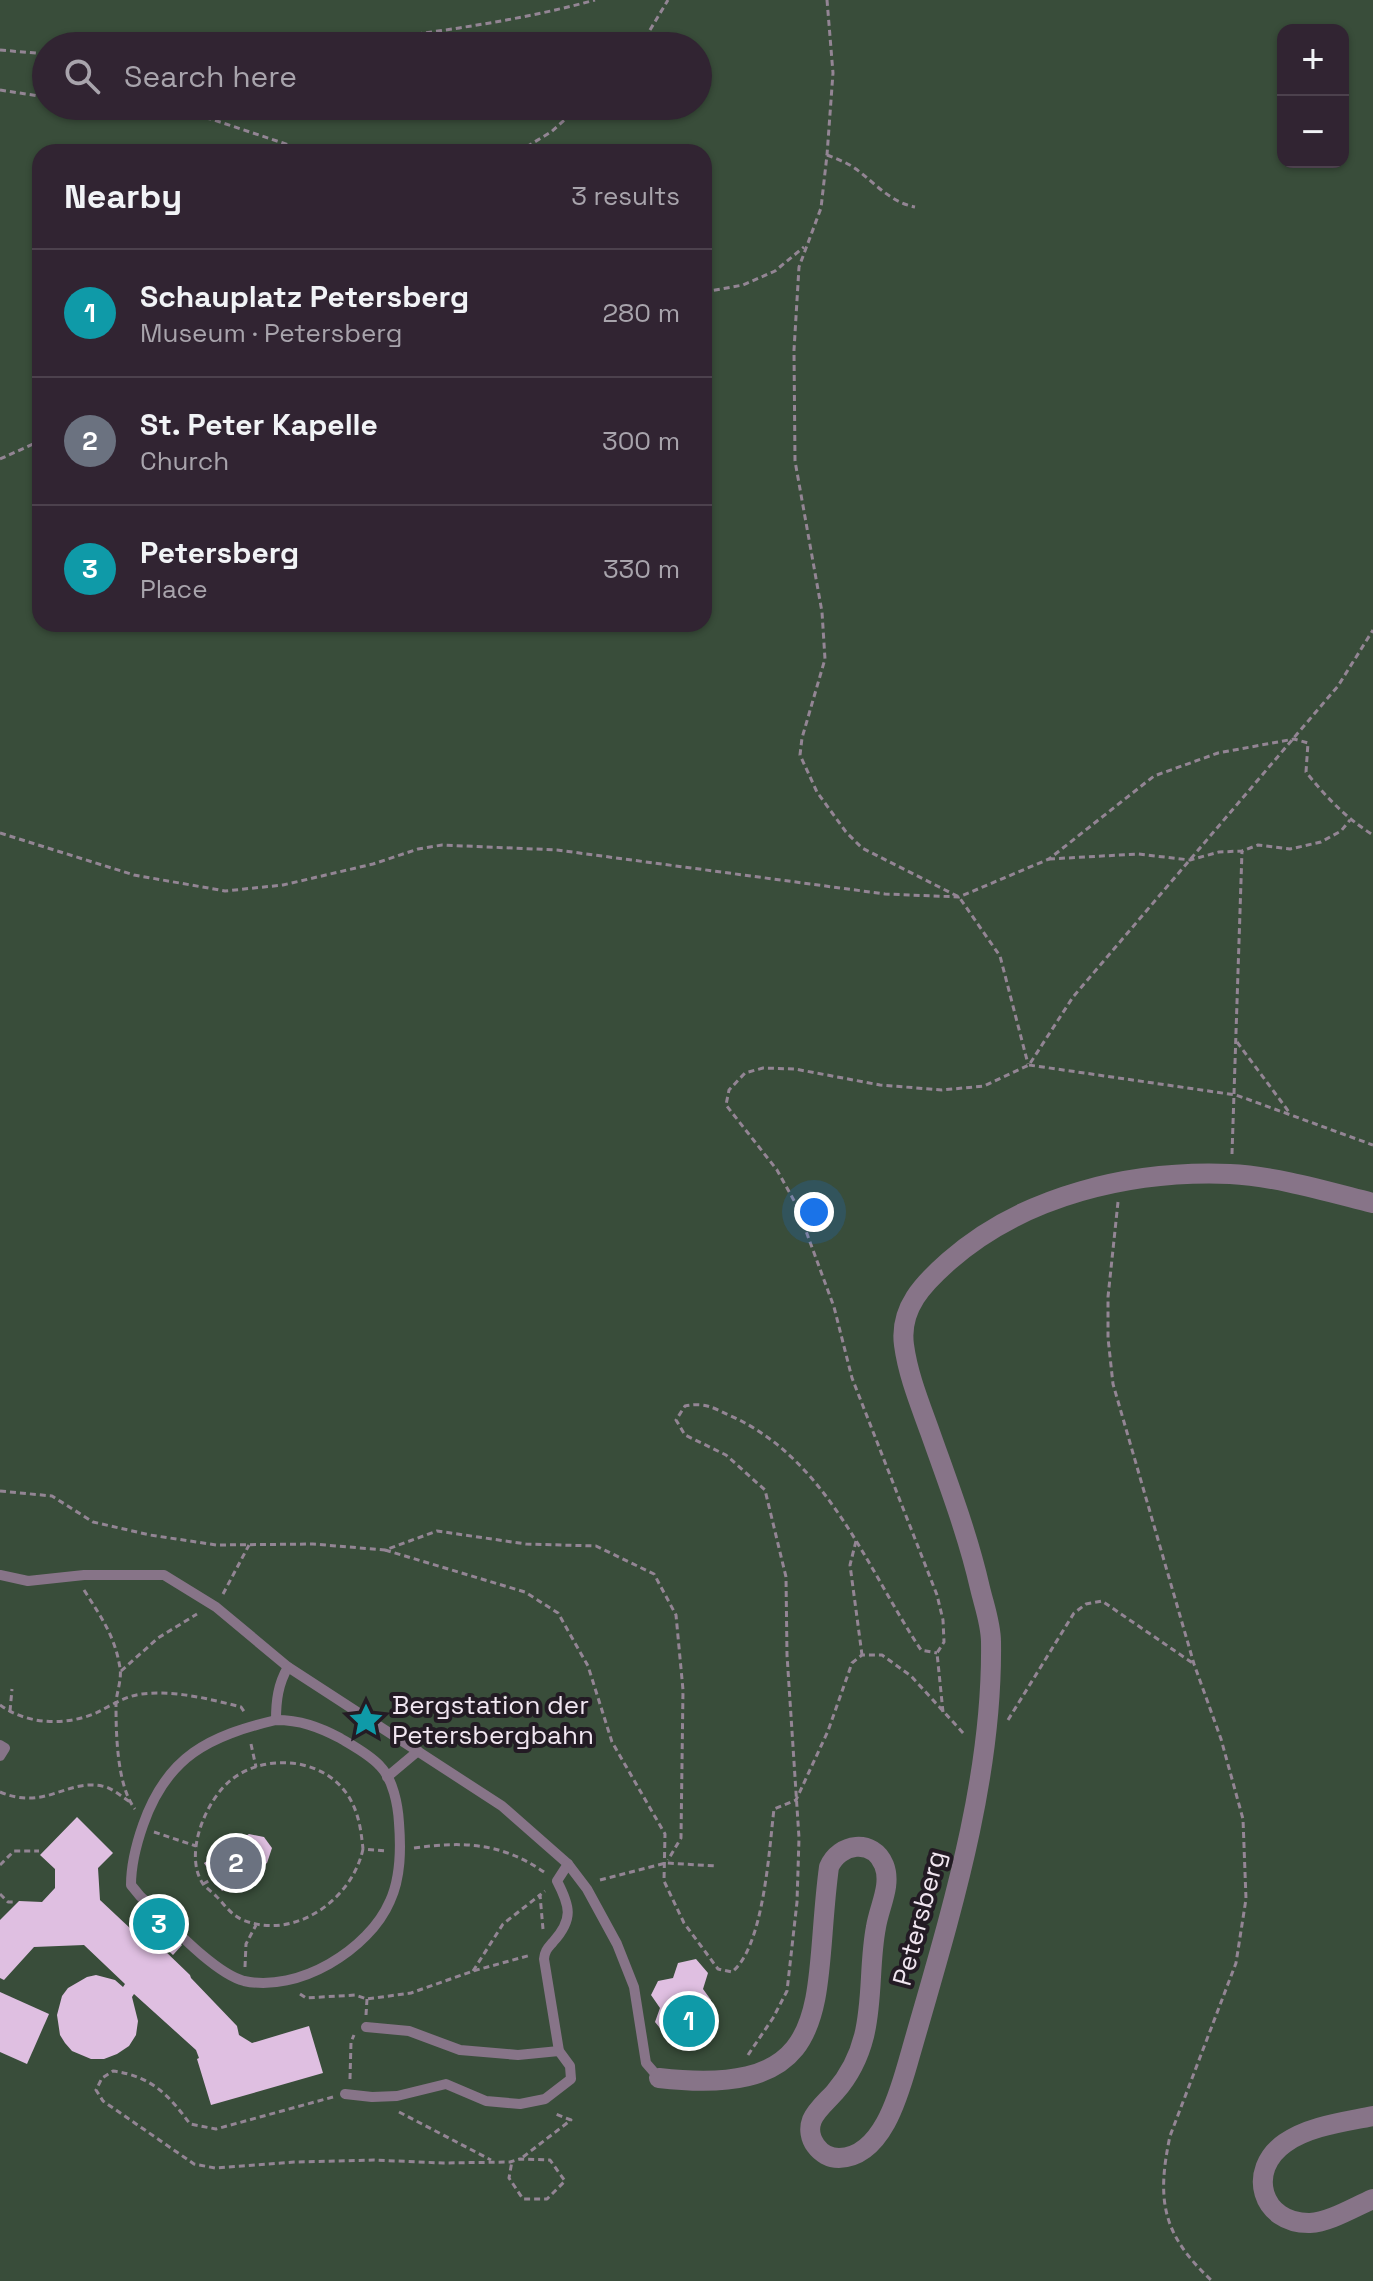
<!DOCTYPE html>
<html lang="en">
<head>
<meta charset="utf-8">
<style>
	:root { --surface:#312432; --page:#3d303e; --text:#f1f3f6; --muted:#a8a4ac; --line:#4c414d; --accent:#9cb4fd }
	body { margin:0; font-family:"Space Grotesk",sans-serif; background:var(--page); color:var(--text) }
	.controls { position:absolute; right:24px; top:24px; display:grid; overflow:hidden; border-radius:16px; box-shadow:0 2px 6px #0004 }
	.controls button { width:72px; height:72px; display:grid; place-items:center; padding:0; border:0; border-bottom:2px solid var(--line); background:var(--surface); color:var(--text); font:40px sans-serif }
	.you { position:absolute; left:814px; top:1212px; width:28px; height:28px; margin:-20px; border:6px solid #fff; border-radius:50%; background:#1a73e8; box-shadow:0 0 0 12px #1a73e833 }
	.badge { display:grid; place-items:center; width:52px; height:52px; border-radius:50%; background:var(--accent); color:#fff; font-size:26px; font-weight:700 }
	.pin { position:absolute; translate:-50% -50%; border:4px solid #fff; box-shadow:0 2px 8px #0006 }
	.list { margin:0; padding:0; list-style:none }
	h2 { display:flex; justify-content:space-between; align-items:center; height:104px; margin:0; padding:0 32px; font-size:34px }
	h2 small { font-size:26px; font-weight:400; color:var(--muted) }
	.list li { display:grid; grid-template-columns:52px 1fr auto; gap:24px; align-items:center; box-sizing:border-box; height:128px; padding:0 32px; border-top:2px solid var(--line) }
	.list b { display:block; font-size:30px; white-space:nowrap }
	.list p { margin:0; font-size:26px; white-space:nowrap; color:var(--muted) }
	.list em { font-size:26px; font-style:normal; color:var(--muted) }
	.icon { flex:none; width:44px; height:44px; fill:none; stroke:currentColor; stroke-width:2; stroke-linecap:round; stroke-linejoin:round }
	.map { position:relative; flex:none; width:1373px; height:2281px; overflow:hidden }
	.search { position:absolute; background:var(--surface); box-shadow:0 2px 6px #0004; left:32px; top:32px; width:680px; height:88px; display:flex; align-items:center; gap:20px; box-sizing:border-box; padding:0 28px; border-radius:44px; color:var(--muted); font-size:30px }
	.panel { position:absolute; background:var(--surface); box-shadow:0 2px 6px #0004; left:32px; top:144px; width:680px; height:488px; border-radius:24px }
	.map>svg:first-child { display:block }
</style>
</head>
<body>
<div class="map">
<svg width="1373" height="2281" viewBox="0 0 1373 2281">
	<rect width="100%" height="100%" fill="#413042"/>
	<path fill="#394d3a" fill-rule="evenodd" d="M0,0h1373v2281h-1373zM1283,30h60v132h-60zM46,46h652v60h-652zM40,152h664v472h-664z"/>
	<g fill="#dfbfe1">
		<path d="M77,1817l36,36 -15,15 2,32 32,30 6,-5 52,50 1,3 46,48 2,9 13,8 57,-17 14,47 -112,32 -14,-46 2,-1 -3,-8 -62,-56 -2,3 6,24 -2,14 -7,11 -12,8 -13,5h-13l-19,-8 -7,-8 -5,-8 -3,-20 5,-19 6,-8 19,-11 9,-2 19,5 8,7 2,-3 -41,-39 -50,2 -30,33 -4,-2v-58l19,-19 23,1 13,-14v-19l-15,-14z"/>
		<path d="M249,1834l15,3 8,11 -5,15 -45,28 -18,-28z"/>
		<path d="M170,1934l12,11 -9,10 -12,-11z"/>
		<path d="M696,1959l12,14 -5,16 8,11 -7,16 11,13 -6,13 -15,5 -10,-8 -5,-9 -15,3 -9,-11 5,-14 -9,-13 7,-14 15,-3 5,-15z"/>
		<path d="M0,1992l49,22 -22,50 -27,-12z"/>
	</g>
	<g fill="none" stroke-linecap="round" stroke-linejoin="round">
		<g stroke="#938594" stroke-width="3" stroke-dasharray="6 4" stroke-linecap="butt">
			<path d="M827,0l6,73 -6,82 -6,53 -22,59 -5,83 1,111 27,151 3,47 -23,79 -2,17 17,37 29,40 16,16 97,49 41,59 28,108"/>
			<path d="M327,46c89,-12 181,-22 268,-46"/>
			<path d="M638,46l9,-11 21,-35"/>
			<path d="M0,50l46,4"/>
			<path d="M0,90l46,7"/>
			<path d="M67,106l7,3 73,-2 64,12 99,33"/>
			<path d="M518,152l33,-20 29,-26"/>
			<path d="M827,155c10,4 21,8 29,14 20,15 34,33 59,38"/>
			<path d="M704,292l39,-7 32,-14 29,-24"/>
			<path d="M0,459l40,-18"/>
			<path d="M0,833l134,42 91,16 58,-6 90,-21 45,-15 24,-4 115,5 328,44 74,3 90,-38 105,-83 64,-23 76,-14 14,4 -2,29c20,25 40,46 67,63"/>
			<path d="M1049,859l89,-5 52,6 29,-8 23,-1 16,-6 32,4 31,-7 20,-11 9,-11"/>
			<path d="M1237,1042l52,70"/>
			<path d="M1029,1065l207,30 137,50"/>
			<path d="M1232,1154l10,-303"/>
			<path d="M1118,1202l-10,95v41l5,46 81,280 27,75 22,80 3,80 -10,64 -66,173c-14,66 -7,99 42,145"/>
			<path d="M0,1491l52,5 41,26 57,13 66,10 97,-1 72,6 52,-19 89,13 70,2 58,28 22,41 7,75 -2,148 -13,22"/>
			<path d="M856,1541l-6,24 12,90"/>
			<path d="M385,1550l140,42 33,21 30,53 24,76 53,92 -1,47 20,42 34,46 14,3c32,-26 37,-122 42,-163l22,-9 32,-69 24,-68 10,-8h20l29,21 54,59"/>
			<path d="M84,1590c17,27 31,46 36,78 2,13 -4,25 -4,37 0,29 1,81 19,104"/>
			<path d="M223,1594l26,-49"/>
			<path d="M121,1671l37,-33 39,-24"/>
			<path d="M0,1705c28,20 65,21 96,8 14,-7 29,-17 46,-19 32,-4 68,5 99,13l4,6"/>
			<path d="M10,1711l2,-22"/>
			<path d="M943,1712l-6,-59 7,-11 -1,-22 -6,-25 -85,-217 -18,-71 -38,-103 -19,-34 -51,-65 3,-15 16,-17 18,-5 32,1 85,16 62,5 42,-4 45,-21 44,-68 265,-311 35,-56"/>
			<path d="M1008,1720l66,-107 12,-9 16,-3 92,63"/>
			<path d="M251,1744l5,23"/>
			<path d="M0,1792c45,19 66,-13 102,-6 9,1 20,11 28,16"/>
			<path d="M154,1832l42,14"/>
			<path d="M414,1848c50,-7 88,-5 130,24"/>
			<path d="M363,1849c-11,51 -69,92 -120,71 -12,-5 -18,-15 -27,-24 -4,-4 -10,-8 -13,-12 -20,-30 3,-84 28,-104 35,-28 94,-22 118,17 10,17 12,33 14,52l24,2"/>
			<path d="M0,1865l14,-14h25"/>
			<path d="M600,1880l66,-17 50,3"/>
			<path d="M203,1884l11,-6"/>
			<path d="M0,1894l8,8h6"/>
			<path d="M543,1929l-3,-34 5,-4"/>
			<path d="M245,1967l1,-23 10,-19"/>
			<path d="M473,1971l30,-47 37,-29"/>
			<path d="M300,1994l6,4 49,-3 12,4 44,-6 62,-22 58,-16"/>
			<path d="M366,2015l1,-16"/>
			<path d="M748,2055l25,-37 14,-27 10,-89 2,-64 -12,-183 -1,-78 -21,-87 -39,-35 -41,-20 -9,-15 9,-14c21,-4 28,2 46,10 97,44 135,151 190,234l16,3"/>
			<path d="M350,2079l1,-37 3,-7"/>
			<path d="M333,2097l-117,32 -26,-5c-21,-29 -39,-48 -77,-53l-11,7 -6,12 7,11 91,63 21,4 79,-6 80,-2 69,3 67,-1 10,-3 30,1 15,21 -18,18h-24l-14,-21 3,-17"/>
			<path d="M399,2112l92,48"/>
			<path d="M523,2157l48,-37 -18,-7"/>
		</g>
		<g stroke="#877488" stroke-width="10">
			<path d="M0,1575l28,6 56,-6h80l52,32 72,60 214,139 66,58 19,25 30,55 17,43 12,76 13,15"/>
			<path d="M276,1720c24,0 43,7 64,18 13,8 29,16 40,28 13,13 18,39 19,57 2,26 2,54 -9,78 -21,49 -92,92 -146,80 -31,-8 -79,-62 -104,-85l-9,-11c0,-22 5,-40 12,-60 24,-69 66,-89 133,-105z"/>
			<path d="M276,1720c0,-19 2,-36 12,-53"/>
			<path d="M0,1745l5,3 -5,8"/>
			<path d="M387,1777l31,-26"/>
			<path d="M366,2027l43,4 51,19 58,5 41,-4"/>
			<path d="M345,2094l27,3 25,-1 49,-12 40,17 34,3 25,-5 26,-20 -1,-13 -11,-15 -15,-92c1,-9 4,-11 9,-17 21,-23 17,-36 4,-61l11,-17"/>
		</g>
		<g stroke="#877488" stroke-width="20">
			<path d="M659,2078c183,21 152,-79 170,-211 10,-24 44,-29 55,-2 8,20 -5,42 -8,62 -7,36 -3,73 -12,109 -5,20 -15,40 -29,56 -7,8 -19,18 -23,28 -7,18 8,38 27,38 46,-1 62,-72 72,-106 38,-133 82,-271 80,-410 0,-18 -7,-37 -11,-54 -12,-53 -32,-105 -50,-156 -10,-28 -22,-57 -26,-87 -5,-37 20,-62 45,-84 75,-66 183,-91 281,-87 45,2 99,18 143,29"/>
			<path d="M1373,2116c-29,6 -64,10 -88,27 -39,27 -24,81 25,80 20,-1 44,-16 63,-24"/>
		</g>
	</g>
	<defs>
		<g id="sight-bare" transform="scale(2.76)"><path d="M0-6L1.8-2.2L6-1.7L2.9 1.2L3.7 5.4L0 3.3L-3.7 5.4L-2.9 1.2L-6-1.7L-1.8-2.2Z" fill="#0f9aa8" stroke="#231b24" stroke-width="2.5" paint-order="stroke"/></g>
	</defs>
	<g fill-rule="evenodd">
		<use href="#sight-bare" x="366" y="1720"/>
	</g>
	<g text-anchor="middle" dominant-baseline="central" stroke-width="8" stroke-linejoin="round" paint-order="stroke">
		<g font-size="26" fill="#f1e6f1" stroke="#231b24" text-anchor="start">
			<text x="392" y="1705">Bergstation der<tspan x="392" dy="30">Petersbergbahn</tspan></text>
		</g>
		<g font-size="26" fill="#f1e6f1" stroke="#231b24">
			<text transform="translate(919 1918) rotate(-75)">Petersberg</text>
		</g>
	</g>
</svg>
<div class="controls">
<button>+</button>
<button>−</button>
</div>
<div class="you"></div>
<div class="pin badge" style="left:689px;top:2021px;background:#0f9aa8">1</div>
<div class="pin badge" style="left:236px;top:1863px;background:#6b7280">2</div>
<div class="pin badge" style="left:159px;top:1924px;background:#0f9aa8">3</div>
<div class="search"><svg class="icon" aria-label="search" viewBox="0 0 24 24"><circle cx="10" cy="10" r="6"/><path d="M15 15l6 6"/></svg>Search here</div>
<section class="panel">
<h2>Nearby<small>3 results</small></h2>
<ul class="list">
<li><span class="badge" style="background:#0f9aa8">1</span><div><b>Schauplatz Petersberg</b><p>Museum · Petersberg</p></div><em>280 m</em></li>
<li><span class="badge" style="background:#6b7280">2</span><div><b>St. Peter Kapelle</b><p>Church</p></div><em>300 m</em></li>
<li><span class="badge" style="background:#0f9aa8">3</span><div><b>Petersberg</b><p>Place</p></div><em>330 m</em></li>
</ul>
</section>
</div>
</body>
</html>
